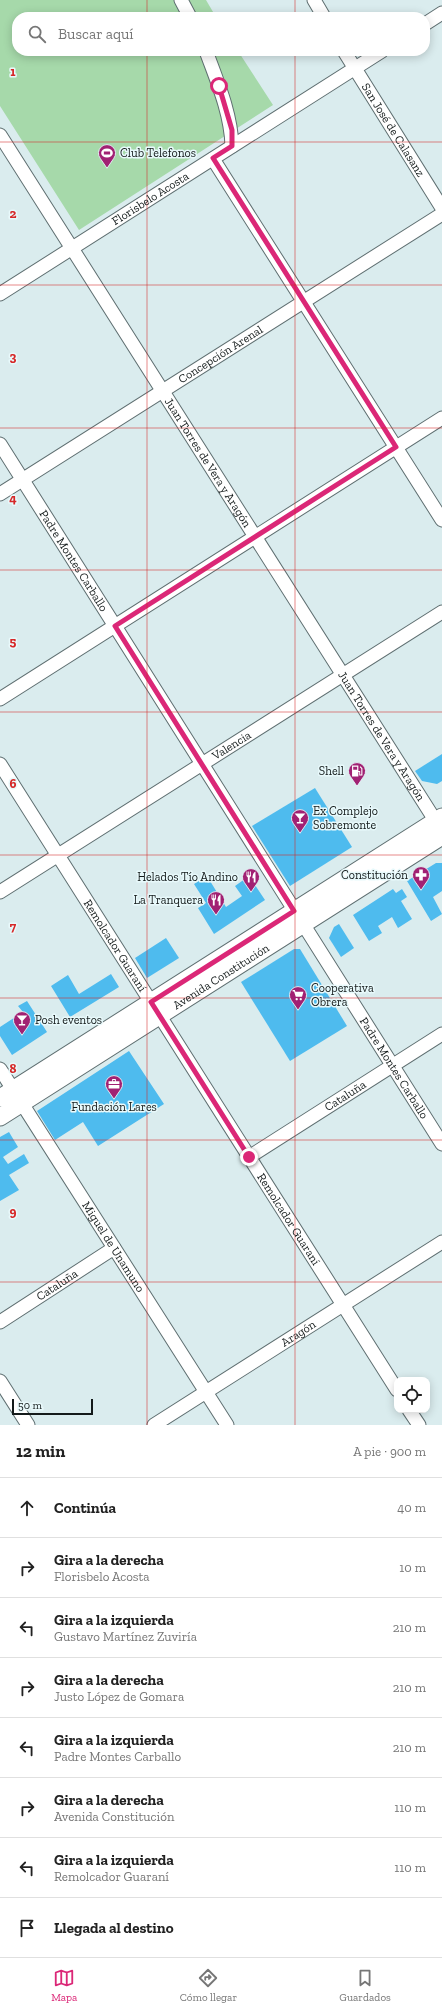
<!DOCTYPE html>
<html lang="es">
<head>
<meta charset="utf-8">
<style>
	:root { --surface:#fff; --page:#f2f2f2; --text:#222; --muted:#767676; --line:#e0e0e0; --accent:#db2777 }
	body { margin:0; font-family:"Zilla Slab",serif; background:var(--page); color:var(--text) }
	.controls { position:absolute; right:12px; bottom:12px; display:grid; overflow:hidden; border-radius:8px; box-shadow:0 2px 10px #0003 }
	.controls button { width:36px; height:36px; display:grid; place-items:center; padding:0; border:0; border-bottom:1px solid var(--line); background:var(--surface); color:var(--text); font:20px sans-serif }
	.scale { position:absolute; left:12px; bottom:10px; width:81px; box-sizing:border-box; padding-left:4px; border:2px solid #131a1a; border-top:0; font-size:11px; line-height:14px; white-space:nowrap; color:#131a1a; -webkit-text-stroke:3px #e8f9fb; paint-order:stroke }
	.stop { position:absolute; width:12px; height:12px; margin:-9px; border:3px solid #db2777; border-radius:50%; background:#fff }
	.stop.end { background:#db2777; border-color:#fff; box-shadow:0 1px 4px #0008 }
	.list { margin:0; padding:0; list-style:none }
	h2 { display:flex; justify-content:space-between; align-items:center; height:52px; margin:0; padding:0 16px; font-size:17px }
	h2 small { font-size:13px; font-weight:400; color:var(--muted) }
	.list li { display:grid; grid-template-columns:26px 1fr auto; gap:12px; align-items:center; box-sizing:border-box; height:60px; padding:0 16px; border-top:1px solid var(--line) }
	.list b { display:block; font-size:15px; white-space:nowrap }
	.list p { margin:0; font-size:13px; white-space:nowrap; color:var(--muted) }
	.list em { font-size:13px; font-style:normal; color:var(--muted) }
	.icon { flex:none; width:22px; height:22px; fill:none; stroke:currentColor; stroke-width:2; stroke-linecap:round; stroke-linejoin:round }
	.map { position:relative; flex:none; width:442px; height:1425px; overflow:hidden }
	.search { position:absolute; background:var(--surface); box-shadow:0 2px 10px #0003; left:12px; right:12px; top:12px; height:44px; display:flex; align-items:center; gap:10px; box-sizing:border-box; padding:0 14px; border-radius:16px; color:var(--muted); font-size:15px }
	.sheet { height:532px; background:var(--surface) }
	nav { display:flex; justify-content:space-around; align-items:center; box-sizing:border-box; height:56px; border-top:1px solid var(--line); background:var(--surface); font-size:11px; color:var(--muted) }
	nav a { display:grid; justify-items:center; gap:2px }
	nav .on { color:var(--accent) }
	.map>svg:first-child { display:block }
</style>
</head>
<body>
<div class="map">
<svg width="442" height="1425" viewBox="0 0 442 1425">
	<rect width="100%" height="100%" fill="#daecee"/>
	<path fill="#a6d9aa" d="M0,0h206l10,17h-199v34h221l35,54 -194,125 -79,-124z"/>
	<g fill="#4ebbee">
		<path d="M442,754v27l-5,3 -15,-3 -7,-10z"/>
		<path d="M315,788l37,59 -62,39 -38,-60z"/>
		<path d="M436,863h6v28l-9,6 9,17 -11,7 -24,-40z"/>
		<path d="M207,876l19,31 16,-11 -7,-10 14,-10 16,24 -51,34 -16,-26 8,-5 -12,-19z"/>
		<path d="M393,889l3,4 6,-4 5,8 -6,4 11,18 -14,9 -6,-11 -14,9 4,7 -13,8 -16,-26z"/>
		<path d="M339,924l15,24 -13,9 -12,-19 5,-11z"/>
		<path d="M166,938l13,20 -32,20 -12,-20z"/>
		<path d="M294,949h6l47,77 -57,35 -49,-79z"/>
		<path d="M111,974l8,13 -49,30 -19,-31 17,-11 11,19z"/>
		<path d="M27,1001l20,31 -35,23 -12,-19v-9l23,-15 -5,-6z"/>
		<path d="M129,1051l35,53 -66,42 -15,-24 -28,18 -18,-29z"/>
		<path d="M9,1132l9,15 -15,10 5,7 16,-10 5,9 -20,12 10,15 -19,11v-64z"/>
	</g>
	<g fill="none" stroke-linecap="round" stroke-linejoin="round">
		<g stroke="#5f6f71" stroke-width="15">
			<g id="minor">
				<path d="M181,0l9,17"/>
				<path d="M314,0l10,17"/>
				<path d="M425,24l17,-11"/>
				<path d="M206,51c11,30 25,62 26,95"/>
				<path id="s1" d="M344,51l98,157"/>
				<path id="s2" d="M0,135l440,693"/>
				<path d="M213,159l229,361"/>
				<path id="s3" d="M0,294l382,-243"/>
				<path id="s4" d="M0,444l442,700"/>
				<path id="s5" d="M0,494l442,-280"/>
				<path d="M0,699l442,-281"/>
				<path id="s6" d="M0,764l397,626"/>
				<path id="s7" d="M0,892l442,-280"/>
				<path id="s8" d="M0,1069l227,356"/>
				<path id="s9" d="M249,1157l193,-123"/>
				<path id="s10" d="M0,1322l114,-74"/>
				<path d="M0,1381l28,44"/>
				<path d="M409,1410l10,15"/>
				<path id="s11" d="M154,1425l288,-183"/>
			</g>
		</g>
		<g stroke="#5f6f71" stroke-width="19">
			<g id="major">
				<path d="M0,1098l442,-281"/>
				<path id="s12" d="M0,1117l442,-281"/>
			</g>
		</g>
		<use href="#minor" stroke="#fff" stroke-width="13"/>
		<use href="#major" stroke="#fff" stroke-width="17"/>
	</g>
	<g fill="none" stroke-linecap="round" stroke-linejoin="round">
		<path stroke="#db2777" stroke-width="5" d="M219,86l13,44v16l-19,12 183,289 -281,179 179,285 -143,91 98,155"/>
	</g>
	<path fill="none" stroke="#d62828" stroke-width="1" stroke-opacity="0.55" d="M147,0v17M295,0v17M147,51v1374M295,51v1374M0,142h442M0,285h442M0,428h442M0,570h442M0,712h442M0,855h442M0,998h442M0,1140h442M0,1282h442"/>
	<defs>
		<g id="stadium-pin" transform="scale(0.9)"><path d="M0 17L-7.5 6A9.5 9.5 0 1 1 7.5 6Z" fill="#a12173" stroke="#e8f9fb"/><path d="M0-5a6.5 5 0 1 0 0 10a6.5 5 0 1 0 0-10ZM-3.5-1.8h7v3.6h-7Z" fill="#fff"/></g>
		<g id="fuel-pin" transform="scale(0.9)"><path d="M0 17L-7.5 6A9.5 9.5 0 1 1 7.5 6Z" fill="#a12173" stroke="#e8f9fb"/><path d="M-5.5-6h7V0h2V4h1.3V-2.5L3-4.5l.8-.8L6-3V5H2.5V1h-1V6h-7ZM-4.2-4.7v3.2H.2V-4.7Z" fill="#fff"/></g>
		<g id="bar-pin" transform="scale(0.9)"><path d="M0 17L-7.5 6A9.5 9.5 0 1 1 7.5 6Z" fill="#a12173" stroke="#e8f9fb"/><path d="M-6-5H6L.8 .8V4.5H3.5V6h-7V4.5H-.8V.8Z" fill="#fff"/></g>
		<g id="pharmacy-pin" transform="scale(0.9)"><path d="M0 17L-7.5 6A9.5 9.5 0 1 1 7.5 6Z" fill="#a12173" stroke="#e8f9fb"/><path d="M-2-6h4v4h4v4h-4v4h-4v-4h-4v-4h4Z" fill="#fff"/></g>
		<g id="restaurant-pin" transform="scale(0.9)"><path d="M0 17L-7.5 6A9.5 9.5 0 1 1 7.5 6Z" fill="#a12173" stroke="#e8f9fb"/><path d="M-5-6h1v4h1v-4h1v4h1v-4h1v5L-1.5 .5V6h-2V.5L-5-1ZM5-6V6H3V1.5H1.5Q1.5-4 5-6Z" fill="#fff"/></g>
		<g id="supermarket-pin" transform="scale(0.9)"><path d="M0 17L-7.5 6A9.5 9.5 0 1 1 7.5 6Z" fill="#a12173" stroke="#e8f9fb"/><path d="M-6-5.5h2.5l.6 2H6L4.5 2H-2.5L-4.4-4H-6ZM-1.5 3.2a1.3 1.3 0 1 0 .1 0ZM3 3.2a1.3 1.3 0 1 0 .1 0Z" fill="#fff"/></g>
		<g id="office-pin" transform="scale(0.9)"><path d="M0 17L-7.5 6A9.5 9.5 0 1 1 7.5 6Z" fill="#a12173" stroke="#e8f9fb"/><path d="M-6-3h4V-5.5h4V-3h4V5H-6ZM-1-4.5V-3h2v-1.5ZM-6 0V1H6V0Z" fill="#fff"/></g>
	</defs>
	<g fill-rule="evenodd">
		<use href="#stadium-pin" x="107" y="153"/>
		<use href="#fuel-pin" x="357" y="771"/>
		<use href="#bar-pin" x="300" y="818"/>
		<use href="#pharmacy-pin" x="421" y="875"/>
		<use href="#restaurant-pin" x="251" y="877"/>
		<use href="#restaurant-pin" x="216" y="900"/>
		<use href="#supermarket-pin" x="298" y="995"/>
		<use href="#bar-pin" x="22" y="1020"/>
		<use href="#office-pin" x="114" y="1084"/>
	</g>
	<g text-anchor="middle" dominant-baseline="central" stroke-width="3" stroke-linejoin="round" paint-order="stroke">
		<g font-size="12" fill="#131a1a" stroke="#e8f9fb">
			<text stroke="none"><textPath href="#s1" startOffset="93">San José de Calasanz</textPath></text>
			<text stroke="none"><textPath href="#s3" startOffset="178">Florisbelo Acosta</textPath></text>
			<text stroke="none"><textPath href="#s5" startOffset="261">Concepción Arenal</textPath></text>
			<text stroke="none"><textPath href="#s2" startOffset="388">Juan Torres de Vera y Aragón</textPath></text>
			<text stroke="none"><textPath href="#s4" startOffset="138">Padre Montes Carballo</textPath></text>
			<text stroke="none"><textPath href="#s2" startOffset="712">Juan Torres de Vera y Aragón</textPath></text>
			<text stroke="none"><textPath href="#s7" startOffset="274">Valencia</textPath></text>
			<text stroke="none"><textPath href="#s6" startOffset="215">Remolcador Guaraní</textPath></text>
			<text stroke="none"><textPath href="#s12" startOffset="262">Avenida Constitución</textPath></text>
			<text stroke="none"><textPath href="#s4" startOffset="738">Padre Montes Carballo</textPath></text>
			<text stroke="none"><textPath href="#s9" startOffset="114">Cataluña</textPath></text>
			<text stroke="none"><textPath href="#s6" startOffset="539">Remolcador Guaraní</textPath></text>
			<text stroke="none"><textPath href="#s8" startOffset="211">Miguel de Unamuno</textPath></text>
			<text stroke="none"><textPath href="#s10" startOffset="68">Cataluña</textPath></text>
			<text stroke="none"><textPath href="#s11" startOffset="171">Aragón</textPath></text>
		</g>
		<g font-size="12" fill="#131a1a" stroke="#e8f9fb" text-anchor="start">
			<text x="120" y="153">Club Telefonos</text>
			<text x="344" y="771" text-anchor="end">Shell</text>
			<text x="313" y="811">Ex Complejo<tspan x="313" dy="14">Sobremonte</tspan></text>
			<text x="408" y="875" text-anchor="end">Constitución</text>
			<text x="238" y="877" text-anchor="end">Helados Tío Andino</text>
			<text x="203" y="900" text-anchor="end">La Tranquera</text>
			<text x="311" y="988">Cooperativa<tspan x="311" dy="14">Obrera</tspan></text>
			<text x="35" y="1020">Posh eventos</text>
			<text x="114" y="1107" text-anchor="middle">Fundación Lares</text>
		</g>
	</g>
	<g font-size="13" text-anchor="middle" font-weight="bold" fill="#d62828" stroke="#e8f9fb" stroke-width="3" stroke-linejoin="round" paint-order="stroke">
		<text x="13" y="76">1</text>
		<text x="13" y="218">2</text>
		<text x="13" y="361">3</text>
		<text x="13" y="503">4</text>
		<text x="13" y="646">5</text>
		<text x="13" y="788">6</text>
		<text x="13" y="931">7</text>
		<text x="13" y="1073">8</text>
		<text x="13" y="1216">9</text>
	</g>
</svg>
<div class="controls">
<button><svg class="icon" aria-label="locate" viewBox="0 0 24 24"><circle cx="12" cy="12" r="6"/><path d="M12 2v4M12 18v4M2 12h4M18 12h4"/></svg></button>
</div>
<div class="scale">50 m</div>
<div class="stop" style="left:219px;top:86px"></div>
<div class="stop end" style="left:249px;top:1157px"></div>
<div class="search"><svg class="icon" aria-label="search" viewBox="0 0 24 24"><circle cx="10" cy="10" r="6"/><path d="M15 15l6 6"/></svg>Buscar aquí</div>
</div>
<section class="sheet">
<h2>12 min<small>A pie · 900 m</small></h2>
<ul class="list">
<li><svg class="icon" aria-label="ahead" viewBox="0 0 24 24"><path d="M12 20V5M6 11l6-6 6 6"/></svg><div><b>Continúa</b></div><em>40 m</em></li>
<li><svg class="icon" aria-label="right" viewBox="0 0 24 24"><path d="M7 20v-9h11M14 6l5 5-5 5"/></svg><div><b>Gira a la derecha</b><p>Florisbelo Acosta</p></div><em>10 m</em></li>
<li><svg class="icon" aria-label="left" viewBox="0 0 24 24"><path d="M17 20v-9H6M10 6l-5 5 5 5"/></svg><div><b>Gira a la izquierda</b><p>Gustavo Martínez Zuviría</p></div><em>210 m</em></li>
<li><svg class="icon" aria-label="right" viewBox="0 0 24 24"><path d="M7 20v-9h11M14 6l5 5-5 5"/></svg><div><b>Gira a la derecha</b><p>Justo López de Gomara</p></div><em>210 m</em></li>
<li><svg class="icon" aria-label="left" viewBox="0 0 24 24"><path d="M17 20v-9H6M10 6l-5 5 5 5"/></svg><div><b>Gira a la izquierda</b><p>Padre Montes Carballo</p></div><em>210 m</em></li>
<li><svg class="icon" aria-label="right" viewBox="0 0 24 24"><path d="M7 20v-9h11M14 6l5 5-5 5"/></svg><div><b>Gira a la derecha</b><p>Avenida Constitución</p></div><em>110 m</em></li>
<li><svg class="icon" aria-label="left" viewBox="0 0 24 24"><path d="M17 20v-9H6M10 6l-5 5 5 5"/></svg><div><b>Gira a la izquierda</b><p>Remolcador Guaraní</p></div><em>110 m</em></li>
<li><svg class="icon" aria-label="arrive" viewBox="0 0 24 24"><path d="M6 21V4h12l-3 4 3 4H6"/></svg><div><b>Llegada al destino</b></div></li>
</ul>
</section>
<nav>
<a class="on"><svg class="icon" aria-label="map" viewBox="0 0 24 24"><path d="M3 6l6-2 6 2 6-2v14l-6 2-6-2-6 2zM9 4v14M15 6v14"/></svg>Mapa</a>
<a><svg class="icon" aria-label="directions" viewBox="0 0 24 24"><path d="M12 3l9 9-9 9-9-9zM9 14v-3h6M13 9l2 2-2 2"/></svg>Cómo llegar</a>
<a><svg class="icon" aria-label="saved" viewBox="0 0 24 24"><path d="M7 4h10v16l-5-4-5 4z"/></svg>Guardados</a>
</nav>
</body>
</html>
